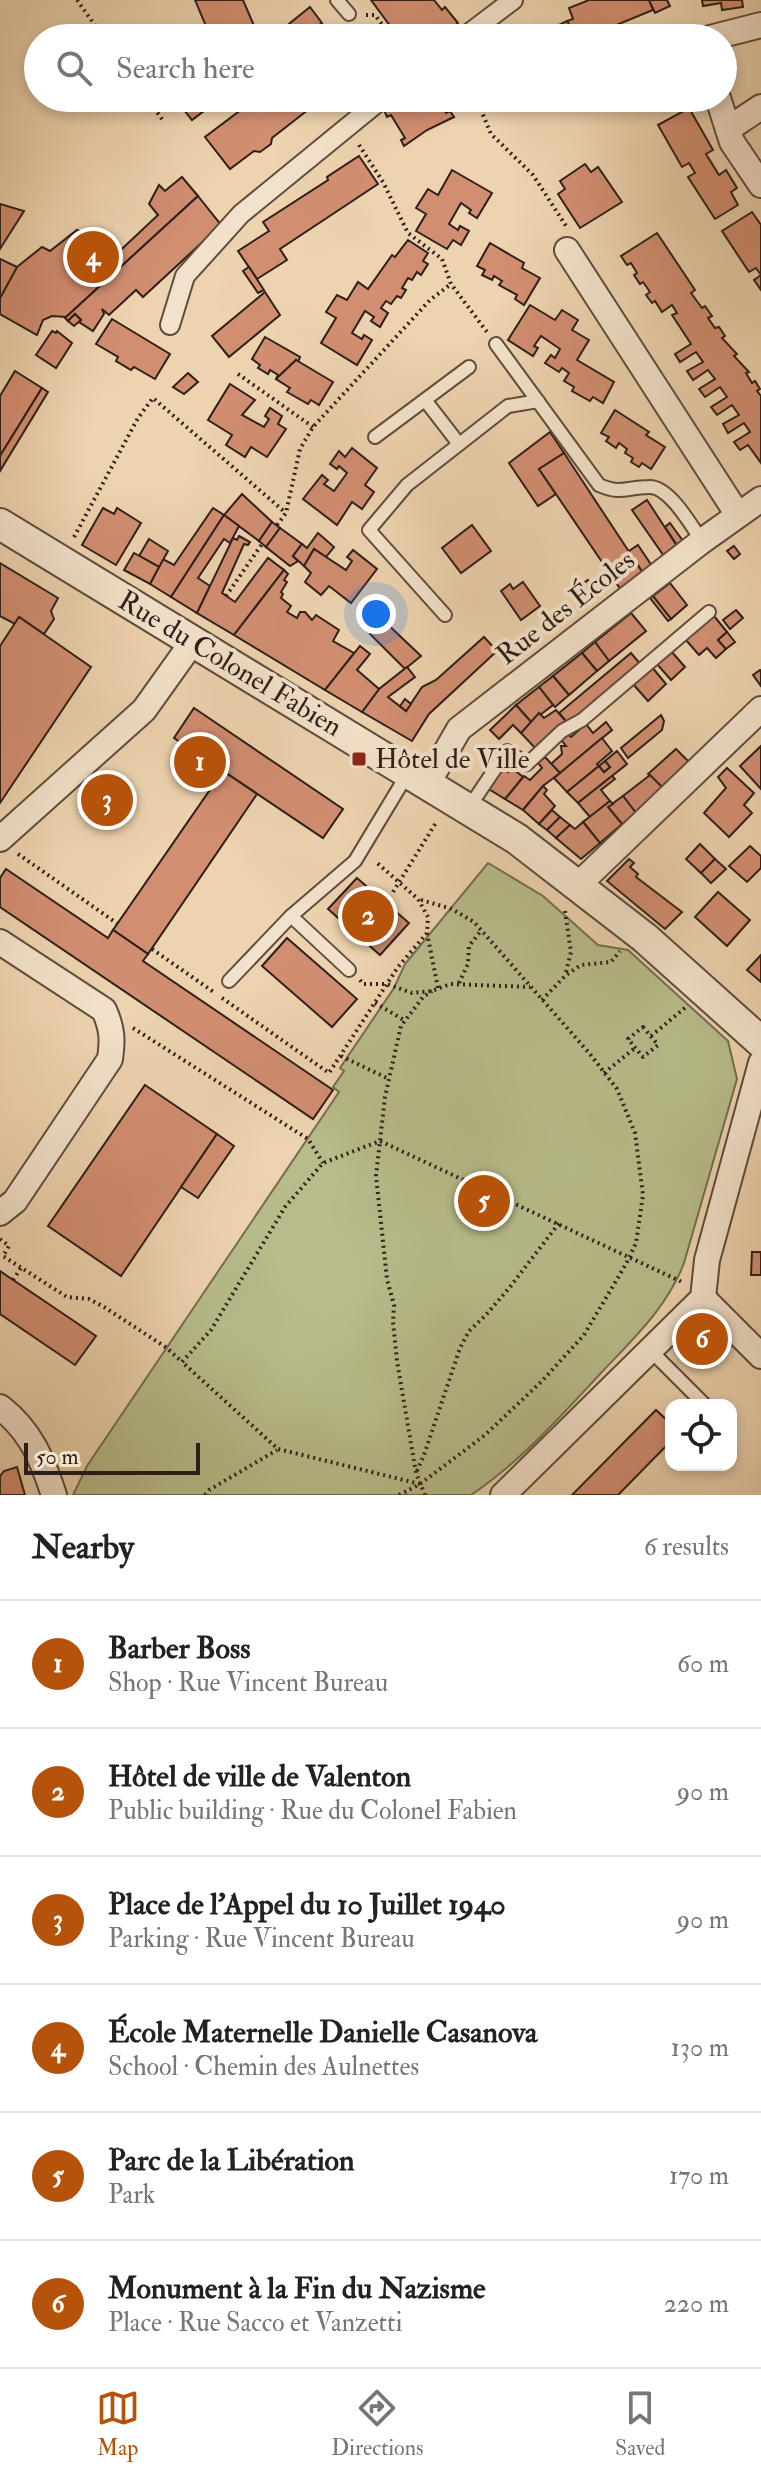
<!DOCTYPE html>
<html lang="en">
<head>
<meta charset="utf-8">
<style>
	:root { --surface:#fff; --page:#f6f6f6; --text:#222; --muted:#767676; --line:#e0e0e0; --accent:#b45309 }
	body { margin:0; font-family:"IM FELL Double Pica",serif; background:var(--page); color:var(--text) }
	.controls { position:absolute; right:24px; bottom:24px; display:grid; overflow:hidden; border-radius:16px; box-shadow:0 4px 12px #0003 }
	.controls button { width:72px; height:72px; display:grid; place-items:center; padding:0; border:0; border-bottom:2px solid var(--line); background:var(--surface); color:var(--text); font:40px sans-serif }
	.scale { position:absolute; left:24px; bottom:20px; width:176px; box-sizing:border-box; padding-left:8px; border:4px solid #2e1f19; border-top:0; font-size:22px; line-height:28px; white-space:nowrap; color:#2e1f19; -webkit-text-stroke:6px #f3e2cb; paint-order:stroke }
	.you { position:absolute; left:376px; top:614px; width:28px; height:28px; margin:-20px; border:6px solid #fff; border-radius:50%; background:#1a73e8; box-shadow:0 0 0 12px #1a73e833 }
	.badge { display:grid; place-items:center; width:52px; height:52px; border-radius:50%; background:var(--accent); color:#fff; font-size:26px; font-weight:700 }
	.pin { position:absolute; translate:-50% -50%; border:4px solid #fff; box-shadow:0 2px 8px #0006 }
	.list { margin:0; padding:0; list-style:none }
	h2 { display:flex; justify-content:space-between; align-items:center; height:104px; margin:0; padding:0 32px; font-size:34px }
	h2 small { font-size:26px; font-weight:400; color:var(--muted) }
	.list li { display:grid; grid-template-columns:52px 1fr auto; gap:24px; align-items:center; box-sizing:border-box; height:128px; padding:0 32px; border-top:2px solid var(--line) }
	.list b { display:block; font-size:30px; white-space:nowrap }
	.list p { margin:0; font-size:26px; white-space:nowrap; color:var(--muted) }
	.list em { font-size:26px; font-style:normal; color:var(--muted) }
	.icon { flex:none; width:44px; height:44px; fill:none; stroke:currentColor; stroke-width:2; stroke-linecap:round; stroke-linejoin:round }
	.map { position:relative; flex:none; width:761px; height:1495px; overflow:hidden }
	.search { position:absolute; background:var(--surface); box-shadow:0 4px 12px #0003; left:24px; right:24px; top:24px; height:88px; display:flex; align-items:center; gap:20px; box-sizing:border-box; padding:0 28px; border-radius:44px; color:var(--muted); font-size:30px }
	.sheet { height:872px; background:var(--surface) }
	nav { display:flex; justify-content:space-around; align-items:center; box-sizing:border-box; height:112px; border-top:2px solid var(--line); background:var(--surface); font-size:22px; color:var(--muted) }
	nav a { display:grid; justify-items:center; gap:4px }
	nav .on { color:var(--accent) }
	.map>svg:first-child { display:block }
</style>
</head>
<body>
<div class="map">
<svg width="761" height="1495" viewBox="0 0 761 1495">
	<rect width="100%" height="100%" fill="#edd3af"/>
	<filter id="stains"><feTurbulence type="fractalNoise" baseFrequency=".0025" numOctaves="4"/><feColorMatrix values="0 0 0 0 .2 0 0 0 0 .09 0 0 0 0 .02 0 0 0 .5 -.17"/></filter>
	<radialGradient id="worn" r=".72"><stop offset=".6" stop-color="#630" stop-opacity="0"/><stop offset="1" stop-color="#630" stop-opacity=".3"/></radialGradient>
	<path fill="#b8bc8b" stroke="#736e52" stroke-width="2" d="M488,863l55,33 55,49 30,5 100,91 9,38 -53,184c-17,45 -52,77 -84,111 -40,43 -81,89 -129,121h-398l14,-29 252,-374 -6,-5 11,-16 -4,-3 54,-80 11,-24z"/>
	<g fill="#d28e71" stroke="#2e1f19" stroke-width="2">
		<path d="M195,0h48l12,28 -23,10h-21z"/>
		<path d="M371,0h63l8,10 3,-3 13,16 -16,15h-43z"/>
		<path d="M589,0h60l4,10 -68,28h-9l-9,-17 6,-2 -4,-11z"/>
		<path d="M649,0h18l3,6 -15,7z"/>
		<path d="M702,0h40l1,7 -21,3 -1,-7 -18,3z"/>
		<path d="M310,7l12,16 -21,15h-10l-7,-10z"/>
		<path d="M567,21l9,17h-49l34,-14z"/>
		<path d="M274,28l4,4 6,-4 7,10h-30z"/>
		<path d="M192,98h29l-29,22 -11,-14z"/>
		<path d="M253,98h77l1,1 -7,5 -6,-2 -46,36 -1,6 -11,8 -6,-1 -24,18 -25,-32 49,-37z"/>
		<path d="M406,98h31l9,15 4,-2 4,6 -27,13 -23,16 -3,-6 4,-2 -14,-23 -4,2 -3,-7z"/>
		<path d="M656,98h19l-13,9z"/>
		<path d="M689,108l24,42 -7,4 13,21 7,-5 11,18 -6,4 7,13 -23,14 -27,-42 7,-4 -6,-10 -7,4 -24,-42z"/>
		<path d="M359,156l19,28 -98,65 7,11 -30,19 -19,-28 31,-20 -6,-9 65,-42 -1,-3z"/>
		<path d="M585,164l6,8 7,-5 24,35 -42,26 -22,-34 7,-5 -5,-8z"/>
		<path d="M452,170l40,23 -15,25 -8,-5 2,-3 -10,-7 -12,21 9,6 2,-4 9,5 -8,14 -8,-5 -6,9 -31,-18 10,-17 -10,-6 12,-19 10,6z"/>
		<path d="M182,177l16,19 -132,121 -14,-1 -9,4 -6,15 -37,-21v-16l17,-31 25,-20 8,4 27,-21 31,14 -6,14 6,4 50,-47 -9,-11 10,-19 6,6z"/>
		<path d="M198,196l23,29 -78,72 -7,-7 -27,25 -7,-6 2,5 -11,17 -14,-9 2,-2 -6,-6 -7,7 -3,-3z"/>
		<path d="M0,204l24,7 -24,38z"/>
		<path d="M752,212l9,13v65l-7,-10 7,-5 -5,-7 -7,4 -27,-41z"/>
		<path d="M657,233l38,57 -4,3 11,15 3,-2 7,10 -4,2 7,10 4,-1 6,9 -3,2 15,16 -3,2 15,16 -3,1 6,10 3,-2 5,8 -3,2 4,5v67l-13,-18 -8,5 -6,-8 16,-10 -6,-9 -16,10 -5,-9 16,-9 -7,-10 -15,10 -6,-8 16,-10 -7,-10 -15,10 -6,-8 16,-10 -7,-9 -15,10 -6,-9 16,-9 -7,-10 -16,10 -5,-8 16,-10 -19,-29 5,-2 -5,-8 -10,7 -7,-11 -3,2 -6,-8 4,-3 -7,-10 -3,2 -6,-9 3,-2 -6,-10 -4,2 -6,-9z"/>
		<path d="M408,240l20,13 -5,8 5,3 -7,11 -4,-3 -5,8 -4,-2 -6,10 4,2 -5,8 -4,-2 -6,8 -5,-3 -5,7 7,5 -8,14 -9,-6 3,-4 -9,-6 -13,22 10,6 2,-4 8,5 -15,25 -36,-22 15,-25 -10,-6 11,-17 10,5 11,-18 10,7 24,-34 3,2z"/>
		<path d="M490,243l34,20 -2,5 18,10 -16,27 -9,-6 2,-4 -18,-10 3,-4 -8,-5 -2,4 -10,-5 3,-5 -8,-4z"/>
		<path d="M0,259l17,8 -17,31z"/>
		<path d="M249,267l15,23 -6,3 -15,-22z"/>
		<path d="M265,292l15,23 -51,42 -17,-21z"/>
		<path d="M530,305l25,15 7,-10 16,10 -6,10 17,10 -12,20 37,22 -11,21 -10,-6 -3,4 -18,-10 2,-4 -10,-6 5,-8 -7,-5 -3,4 -14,-9 6,-8 4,3 5,-9 -19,-13 -7,10 4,2 -5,8 -25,-16z"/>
		<path d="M75,314l6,6 -7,6 -6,-5z"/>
		<path d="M112,319l58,35 -15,25 -21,-12 -3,3 -15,-9 2,-4 -22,-13z"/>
		<path d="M52,331l4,2 1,-2 15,12 -16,25 -20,-13z"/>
		<path d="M265,337l35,20 -2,5 -2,-2 -20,19 2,-4 -8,-5 -2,4 -10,-6 2,-3 -8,-6z"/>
		<path d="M296,360l37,22 -14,23 -8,-5 -3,4 -21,-12 3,-4 -14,-9z"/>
		<path d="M15,371l27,17 -42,68v-60z"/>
		<path d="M188,373l10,9 -14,12 -11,-7z"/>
		<path d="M230,384l25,16 -13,15 22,12 5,-8 -4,-3 5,-8 12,8 -4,8 8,5 -19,28 -16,-10 -6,10 -19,-12 6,-10 -24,-15z"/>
		<path d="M42,388l6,4 -48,79v-15z"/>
		<path d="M615,410l34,22 -3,3 19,12 -14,22 -9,-6 -3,4 -8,-5 2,-4 -8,-5 2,-4 -8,-6 -3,5 -10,-7 3,-4 -8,-4z"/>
		<path d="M550,432l14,21 -25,16 17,25 -18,12 -29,-43z"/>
		<path d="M352,448l25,20 -12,17 9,7 -12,17 -10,-7 -15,23 -34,-26 19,-24 6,5 -4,4 10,7 13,-18 -8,-7 -2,3 -7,-5 9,-13 6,6z"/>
		<path d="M564,453l81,123 -22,17 -84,-124z"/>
		<path d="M242,494l30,28 -13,19 -35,-26z"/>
		<path d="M647,500l32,49 -13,10 -34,-49z"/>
		<path d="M103,508l11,6 3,-6 24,15 -25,42 -34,-20z"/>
		<path d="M213,508l11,7 -53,82 -21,-13 13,-25 11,6z"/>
		<path d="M224,515l15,11 -9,17 -6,-4 -26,39 12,8 -13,27 -26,-16z"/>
		<path d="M272,522l8,6 -14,19 -7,-6z"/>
		<path d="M670,523l13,18 -6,4 -12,-18z"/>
		<path d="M472,525l19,26 -30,22 -19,-25z"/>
		<path d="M280,528l22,16 -9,12 5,5 -8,5 -24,-19z"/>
		<path d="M318,533l16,14 -8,10 -12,-8 -10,17 -11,-10 9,-12 5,4z"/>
		<path d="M239,536l11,6 -2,3 -4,-1 -22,49 13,9 33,-44 16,12 -50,65 -37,-22 36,-75 4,2z"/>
		<path d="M149,539l19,12 -9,16 -20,-11z"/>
		<path d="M638,545l16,24 -9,7 -16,-25z"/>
		<path d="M734,546l6,8 -6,5 -7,-8z"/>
		<path d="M314,549l32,21 6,-9 -5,-4 6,-7 24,19 -26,34 -22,-17 -8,9 -16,-13 6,-9 -7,-7z"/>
		<path d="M134,553l25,14 -9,17 -26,-14z"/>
		<path d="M0,563l58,35 -7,13 3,8 -10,15 -25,-17 -4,7 -15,-8z"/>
		<path d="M284,570l4,4 -4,6 3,2 -6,10 2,2 -2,4 10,8 -4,6 10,6 3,-6h5l7,8 4,-5 23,15 -6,11 21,12 -29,37 -91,-55z"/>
		<path d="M588,580l11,16 -10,6 -10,-16z"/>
		<path d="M523,582l17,24 -19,14 -20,-29 9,-7 3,5z"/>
		<path d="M670,583l17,22 -16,14 -18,-23z"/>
		<path d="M653,596l18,23 -3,2 -18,-23z"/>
		<path d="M736,610l7,8 -13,11 -7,-9z"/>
		<path d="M631,613l15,18 -37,30 -14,-19z"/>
		<path d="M714,616l13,16 -9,8 8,9 -10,9 -9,-10 -8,7 -14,-16z"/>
		<path d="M19,617l72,50 -91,136v-157z"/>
		<path d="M382,619l39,37 -16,13 -35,-35z"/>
		<path d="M727,632l8,10 -9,7 -8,-9z"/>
		<path d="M484,637l13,14 -68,63 -17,27 -50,-29 17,-23 28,-22 8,10 -27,20 18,14 16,-24 14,-7z"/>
		<path d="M595,642l14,19 -12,10 -15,-18z"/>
		<path d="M360,646l10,8 -13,16 22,19 -17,23 -37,-22z"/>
		<path d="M671,651l14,16 -14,13 -15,-17z"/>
		<path d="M582,653l15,18 -28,24 -16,-19z"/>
		<path d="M631,653l10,12 -71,61 -11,-13z"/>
		<path d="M651,666l15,18 -18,17 -16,-18z"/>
		<path d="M760,670l1,1v15l-8,-11z"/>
		<path d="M553,676l16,19 -14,12 -16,-20z"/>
		<path d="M539,687l14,18 -22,17 -15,-17z"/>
		<path d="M405,699l6,5 -5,7 -6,-5z"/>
		<path d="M516,705l16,18 -11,10 -8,-8 -14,14 -9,-9z"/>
		<path d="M194,708l149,101 -20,29 -149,-100z"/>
		<path d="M556,710l14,16 -34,23 -15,-16 18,-20 5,5z"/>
		<path d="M661,715l3,6 -2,9 -34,28 -7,-10z"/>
		<path d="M606,722l6,8 -52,43 -9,-9 11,-10 -1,-8h5l-7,-9 6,-5 6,5 15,-13 7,9z"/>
		<path d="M602,738l10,13 -15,13 2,2 -32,26 -13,-14z"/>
		<path d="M761,746v43l-21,-23z"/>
		<path d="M676,749l13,13 -26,26 -15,-14z"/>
		<path d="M617,751l10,13 -49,39 -11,-11 32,-26 5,6 6,-5 -5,-6z"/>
		<path d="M545,757l15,16 -17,13 -20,24 -18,-11 19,-23 6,4 12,-12 -4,-5z"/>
		<path d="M605,761l5,6 -6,5 -5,-6z"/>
		<path d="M504,768l4,4 4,-4 11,9 -18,22 -18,-11z"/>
		<path d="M727,768l27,25 -10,12 8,8 -23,24 -25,-24 22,-25 -8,-11z"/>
		<path d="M223,771l34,23 -109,160 -35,-24z"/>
		<path d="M650,775l13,13 -27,25 -13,-17z"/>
		<path d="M612,776l3,3 -14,11 9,11 -20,16 -12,-14z"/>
		<path d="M543,786l4,4 -3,4 11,12 -16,18 -16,-14z"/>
		<path d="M623,796l13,17 -14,11 -14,-17z"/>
		<path d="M610,801l3,3 -5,3 14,17 -22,19 -17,-21z"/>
		<path d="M552,810l8,7 -13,13 -8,-6z"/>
		<path d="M560,817l10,8 -14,13 -9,-8z"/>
		<path d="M583,822l17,21 -19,16 -25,-21 14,-13 5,4z"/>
		<path d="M700,844l15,15 -14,14 -15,-14z"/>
		<path d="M750,846l11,10v12l-14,14 -18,-16z"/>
		<path d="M629,859l5,4 -4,4 8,7 -2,3 46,35 -17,17 -58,-48z"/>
		<path d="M715,859l11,10 -15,14 -10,-10z"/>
		<path d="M6,869l102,69 5,-8 35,24 -5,7 190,129 -20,29 -313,-212v-29z"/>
		<path d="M357,878l52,45 -29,32 -52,-46z"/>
		<path d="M718,892l32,28 -23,26 -32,-29z"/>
		<path d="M287,938l70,61 -25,28 -70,-61z"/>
		<path d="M761,955v27l-14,-12z"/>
		<path d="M145,1085l72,49 -96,142 -73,-50z"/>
		<path d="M217,1134l17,12 -36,52 -17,-11z"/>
		<path d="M752,1252h9v23h-10z"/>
		<path d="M0,1271l96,65 -21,29 -75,-51z"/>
		<path d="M656,1410l15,14v17l-53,54h-46z"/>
		<path d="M17,1467l8,28h-25v-19l4,-5z"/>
	</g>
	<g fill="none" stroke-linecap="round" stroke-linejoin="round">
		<g stroke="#5e4c3e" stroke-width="16">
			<g id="service">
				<path d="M337,0l12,14"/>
				<path d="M496,344l103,141c22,10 28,2 50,2 20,-1 42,38 53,54"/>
				<path d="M425,400l34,44"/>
				<path d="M375,437l94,-70"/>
				<path d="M445,615l-76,-85 38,-45 101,-79 30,-5"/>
				<path d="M468,809l39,-58 20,13 35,-33 20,-11 127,-108"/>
				<path d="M291,916l58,54"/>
				<path d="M229,981l62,-65 64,-55 53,-88"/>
				<path d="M650,1350l55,55"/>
			</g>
		</g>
		<g stroke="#5e4c3e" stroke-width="22">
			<g id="pedestrian">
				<path d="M463,38l50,-38"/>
				<path d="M170,325l15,-49 56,-62 142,-116"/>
			</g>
		</g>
		<g stroke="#5e4c3e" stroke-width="28">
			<g id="minor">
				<path d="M710,38l51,-13"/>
				<path d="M718,98l14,44 29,43"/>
				<path d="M728,129l33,-22"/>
				<path d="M567,250l171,265"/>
				<path d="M428,783l31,-54 243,-188 59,-42"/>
				<path d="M0,839l144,-129 50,-70"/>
				<path d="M579,884l182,-175"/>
				<path d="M0,942l104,68c8,18 9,29 6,49l-95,142 -15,12"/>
				<path d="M703,1298l58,58"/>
				<path d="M0,1407c31,24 42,52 54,88"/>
				<path d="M503,1495l200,-197 4,-38 54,-197"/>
			</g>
		</g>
		<g stroke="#5e4c3e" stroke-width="34">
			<path id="tertiary" d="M0,524l517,315 128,99 116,104"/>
		</g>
		<g stroke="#2e1f19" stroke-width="4" stroke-dasharray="2 4" stroke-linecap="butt">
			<path d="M77,0l27,38"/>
			<path d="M366,15h9l17,23"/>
			<path d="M147,98l17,24"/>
			<path d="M476,98l15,36 42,41 35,54"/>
			<path d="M359,145l24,37 25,51 34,26 9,25 36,48"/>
			<path d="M238,374l75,53"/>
			<path d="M277,525l9,-12 14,-64 13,-22 117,-127 21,-16"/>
			<path d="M74,537l64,-119 15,-20 133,115"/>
			<path d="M226,596l36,-52"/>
			<path d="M18,854l100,70"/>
			<path d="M393,892l44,-71"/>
			<path d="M565,911l6,41 -5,20"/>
			<path d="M427,933l11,55"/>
			<path d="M152,949l63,44"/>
			<path d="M360,980l3,4h24l25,9 20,-2 18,-7 80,3"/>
			<path d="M459,983l9,-19 1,-18 11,-14"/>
			<path d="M222,998l107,75 69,-106 29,-34 1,-16 -10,-18 -42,-37"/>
			<path d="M542,1000l24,-25 15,-10 30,-3 9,-11"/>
			<path d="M375,1003l29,17"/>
			<path d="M643,1027l15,18 -15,12 -15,-18z"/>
			<path d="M133,1028l175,111 15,24"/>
			<path d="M651,1036l35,-29"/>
			<path d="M341,1056l48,23"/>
			<path d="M604,1073l31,-25"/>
			<path d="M0,1239l9,7 -6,10 64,41 22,2 15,8 63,41 15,14"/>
			<path d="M13,1280l8,-12"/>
			<path d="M417,1471l7,-16 36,-107 9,-17 16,-15 25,-29 49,-64"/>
			<path d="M420,1484l-142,-35 -96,-87 29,-32 74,-123 38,-44 57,-22 302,141"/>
			<path d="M205,1495l4,-5 68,-40"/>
			<path d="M399,1495l21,-11 65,-49 57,-54 42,-46 42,-71 10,-21 7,-48 -8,-62 -18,-44 -27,-35 -116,-132 -22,-13 -34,-10"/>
			<path d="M425,1495l-9,-22 -19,-112 -4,-39 1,-17 -7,-26 -11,-103 9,-79 16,-71 22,-29 9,-6"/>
		</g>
		<use href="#service" stroke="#f3e2cb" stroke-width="12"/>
		<use href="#pedestrian" stroke="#f3e2cb" stroke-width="18"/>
		<use href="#minor" stroke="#f3e2cb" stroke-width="24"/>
		<use href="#tertiary" stroke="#f3e2cb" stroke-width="30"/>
	</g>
	<rect fill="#8f2418" stroke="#f3e2cb" stroke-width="3" x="351" y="751" width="16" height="16" rx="4"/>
	<g text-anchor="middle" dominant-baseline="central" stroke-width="8" stroke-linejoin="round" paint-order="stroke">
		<g font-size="28" fill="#2e1f19" stroke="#f3e2cb">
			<text transform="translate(566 608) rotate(-38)">Rue des Écoles</text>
			<text transform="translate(230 664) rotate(31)">Rue du Colonel Fabien</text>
		</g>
		<g font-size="28" fill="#2e1f19" stroke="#f3e2cb" text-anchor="start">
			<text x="375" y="759">Hôtel de Ville</text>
		</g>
	</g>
	<rect width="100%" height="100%" filter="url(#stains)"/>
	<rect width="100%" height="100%" fill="url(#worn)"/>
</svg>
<div class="controls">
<button><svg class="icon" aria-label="locate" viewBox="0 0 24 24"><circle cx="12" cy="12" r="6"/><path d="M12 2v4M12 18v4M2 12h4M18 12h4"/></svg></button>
</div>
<div class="scale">50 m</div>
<div class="you"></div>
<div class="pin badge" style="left:200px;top:762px">1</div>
<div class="pin badge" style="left:368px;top:916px">2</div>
<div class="pin badge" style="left:107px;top:800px">3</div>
<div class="pin badge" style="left:93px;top:257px">4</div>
<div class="pin badge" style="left:484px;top:1201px">5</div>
<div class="pin badge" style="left:702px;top:1339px">6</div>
<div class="search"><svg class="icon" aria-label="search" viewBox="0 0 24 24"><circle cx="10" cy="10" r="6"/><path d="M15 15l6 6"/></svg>Search here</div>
</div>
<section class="sheet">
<h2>Nearby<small>6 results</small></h2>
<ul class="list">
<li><span class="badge">1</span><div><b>Barber Boss</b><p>Shop · Rue Vincent Bureau</p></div><em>60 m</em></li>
<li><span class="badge">2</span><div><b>Hôtel de ville de Valenton</b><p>Public building · Rue du Colonel Fabien</p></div><em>90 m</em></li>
<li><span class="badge">3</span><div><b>Place de l'Appel du 10 Juillet 1940</b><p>Parking · Rue Vincent Bureau</p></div><em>90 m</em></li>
<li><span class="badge">4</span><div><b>École Maternelle Danielle Casanova</b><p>School · Chemin des Aulnettes</p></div><em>130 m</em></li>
<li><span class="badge">5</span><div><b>Parc de la Libération</b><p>Park</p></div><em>170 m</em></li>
<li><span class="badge">6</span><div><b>Monument à la Fin du Nazisme</b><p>Place · Rue Sacco et Vanzetti</p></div><em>220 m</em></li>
</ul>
</section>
<nav>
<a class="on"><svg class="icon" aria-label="map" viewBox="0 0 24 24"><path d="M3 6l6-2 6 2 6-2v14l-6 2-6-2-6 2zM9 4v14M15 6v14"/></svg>Map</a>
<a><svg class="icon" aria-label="directions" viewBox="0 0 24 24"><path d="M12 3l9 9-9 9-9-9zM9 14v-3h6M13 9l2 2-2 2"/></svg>Directions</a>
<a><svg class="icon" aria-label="saved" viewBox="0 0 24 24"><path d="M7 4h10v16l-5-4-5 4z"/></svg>Saved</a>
</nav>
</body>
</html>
